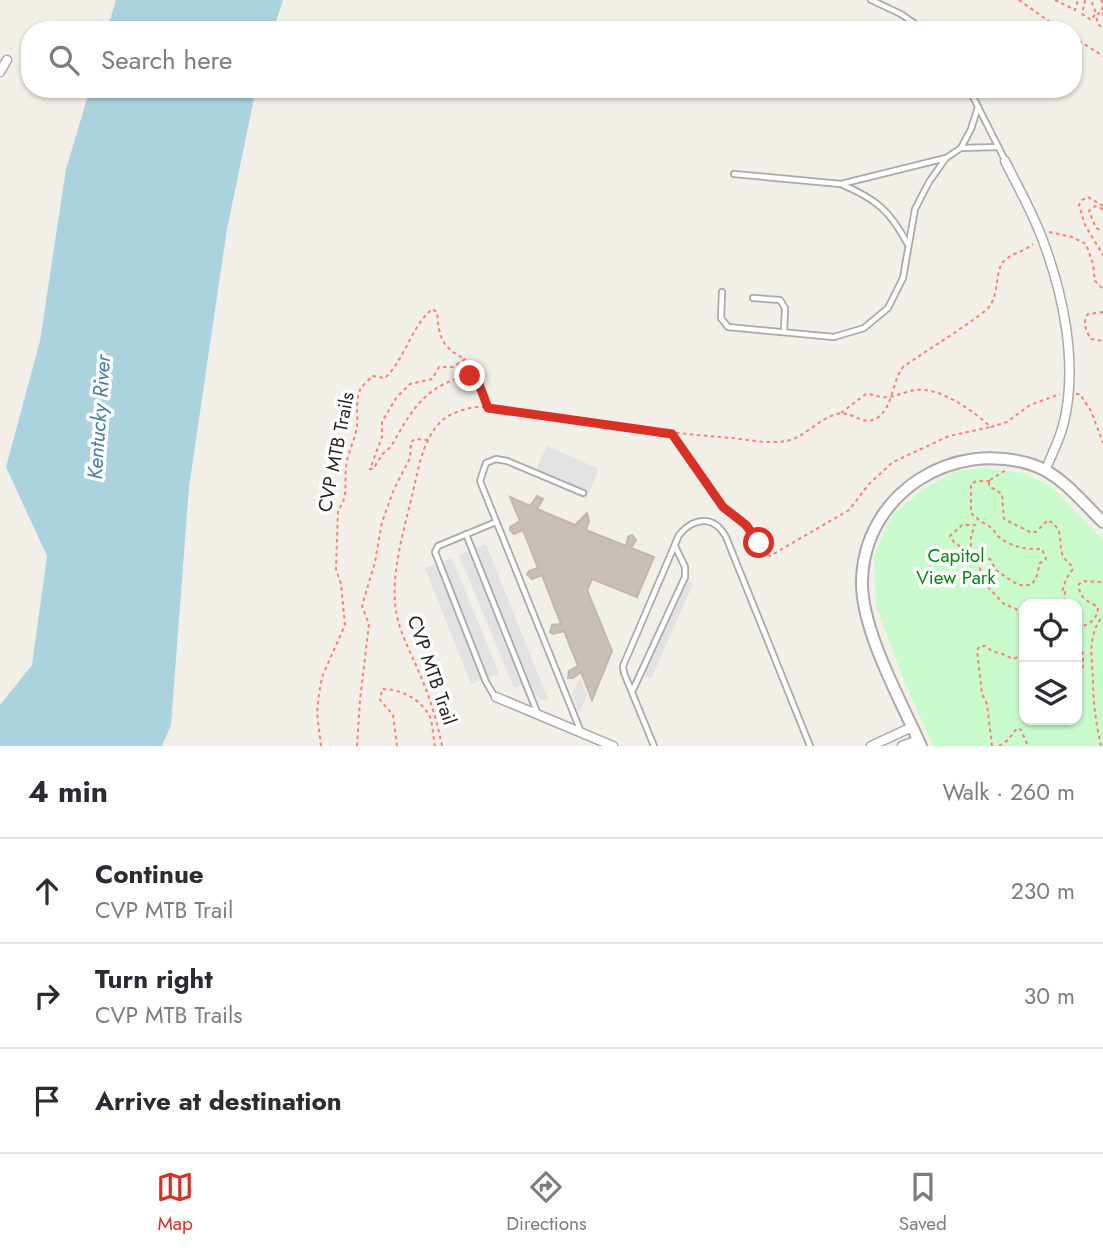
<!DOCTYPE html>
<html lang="en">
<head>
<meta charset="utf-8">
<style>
	:root { --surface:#fff; --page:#f7f7f7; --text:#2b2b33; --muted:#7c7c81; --line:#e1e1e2; --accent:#d93025 }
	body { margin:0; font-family:Jost,sans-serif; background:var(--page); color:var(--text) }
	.controls { position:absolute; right:21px; bottom:21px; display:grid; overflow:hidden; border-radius:14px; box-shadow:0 2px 5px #0004 }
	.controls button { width:63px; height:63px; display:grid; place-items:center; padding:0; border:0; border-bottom:2px solid var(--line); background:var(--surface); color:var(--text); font:35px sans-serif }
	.stop { position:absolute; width:21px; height:21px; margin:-16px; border:5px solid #d93025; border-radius:50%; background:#fff }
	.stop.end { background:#d93025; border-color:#fff; box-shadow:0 2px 7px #0008 }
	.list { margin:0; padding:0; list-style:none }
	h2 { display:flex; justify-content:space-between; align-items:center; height:91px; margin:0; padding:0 28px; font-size:30px }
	h2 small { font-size:23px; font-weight:400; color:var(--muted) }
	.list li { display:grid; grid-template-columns:46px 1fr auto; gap:21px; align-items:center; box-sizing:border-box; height:105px; padding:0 28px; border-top:2px solid var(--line) }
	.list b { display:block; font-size:26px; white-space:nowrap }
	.list p { margin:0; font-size:23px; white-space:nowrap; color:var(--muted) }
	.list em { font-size:23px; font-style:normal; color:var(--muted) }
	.icon { flex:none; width:38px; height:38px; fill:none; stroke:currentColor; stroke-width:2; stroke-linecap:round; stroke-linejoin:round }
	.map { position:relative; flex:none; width:1103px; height:746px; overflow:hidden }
	.search { position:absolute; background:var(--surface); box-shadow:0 2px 5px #0004; left:21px; right:21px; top:21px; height:77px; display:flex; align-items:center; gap:18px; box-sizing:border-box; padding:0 24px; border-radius:28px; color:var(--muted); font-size:26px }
	.sheet { height:406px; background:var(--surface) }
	nav { display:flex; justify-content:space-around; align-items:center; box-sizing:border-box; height:98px; border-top:2px solid var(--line); background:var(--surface); font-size:19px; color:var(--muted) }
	nav a { display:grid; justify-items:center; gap:4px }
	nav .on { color:var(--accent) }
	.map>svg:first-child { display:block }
</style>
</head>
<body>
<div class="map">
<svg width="1103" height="746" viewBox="0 0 1103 746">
	<rect width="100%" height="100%" fill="#f2efe9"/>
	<path fill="#c8facc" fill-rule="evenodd" d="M982,468l42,5 28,14 51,53v206h-170l-30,-68 -27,-72 -2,-50 18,-41 32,-26 29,-17zM1024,604h53v116h-53z"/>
	<g fill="#e2e2e2">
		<path d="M547,446l52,23 -13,30 -53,-23z"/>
		<path d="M486,544l62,155 -6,1 -21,-15 -7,3 -55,-133z"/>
		<path d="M452,558l47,116 -28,10 -46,-116z"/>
		<path d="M686,581l7,3 -42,95 -7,-3z"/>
		<path d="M580,678l7,18 -8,17 -7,-20z"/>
	</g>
	<g fill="#aad3df">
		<path d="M116,0h167l-10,30h-166z"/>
		<path d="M90,89h166l-29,140 -38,258 -18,238 -9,21h-162v-41l32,-40 15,-109 -41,-89 34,-126 26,-172z"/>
	</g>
	<path fill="#c7bfb8" stroke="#c4b6ab" stroke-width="2" d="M537,496l6,3 -6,10 38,16 12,-12 2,8 -3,9 40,16 2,-9 4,-2 4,5 -5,8 23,9 -17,40 -45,-18 -5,11 25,61 -20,49 -11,-28 -8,6h-5l1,-7 9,-5 -14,-35 -11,3 -3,-2 2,-7 9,-1 -19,-49 -10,4 -5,-5 2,-3 9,-3 -15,-38 -9,4 -4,-4v-3l10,-6 -10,-24 20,9z"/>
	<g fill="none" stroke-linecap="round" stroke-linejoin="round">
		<g stroke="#a9a9a9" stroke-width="8">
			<g id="service">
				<path d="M871,0l30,14 23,16"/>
				<path d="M969,89l36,71"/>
				<path d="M978,107l-7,22 -10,19 37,-1"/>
				<path d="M734,174l107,10 105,-26 15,-10"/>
				<path d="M843,185c33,14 47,26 64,58"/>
				<path d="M722,292l-1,26 7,9 106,10 30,-9 24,-20 15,-30 12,-69 14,-27 17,-24"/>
				<path d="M753,298l27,2 5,8 -1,24"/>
				<path d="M466,534l71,178"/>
				<path d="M632,692l53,-115v-10l-10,-21"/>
				<path d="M495,697l-9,-15 -51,-130 3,-6 58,-24"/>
				<path d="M581,732l-101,-251 6,-18 10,-4 11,2 76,32"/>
				<path d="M654,746l-30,-73 -1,-7 56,-131c15,-18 35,-20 47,2l84,209"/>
			</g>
		</g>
		<g stroke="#a9a9a9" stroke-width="11">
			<g id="minor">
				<path d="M0,72l7,-12"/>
				<path d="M1005,161c12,24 25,47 35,72 23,58 39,132 23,193 -4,15 -12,30 -18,45"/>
				<path d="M496,697l117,49"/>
				<path d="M871,746l41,-19"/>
				<path d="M902,746l16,-6"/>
			</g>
		</g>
		<g stroke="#a9a9a9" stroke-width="14">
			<path id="tertiary" d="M921,746c-20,-45 -60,-116 -59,-165 2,-87 90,-143 171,-116 29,10 49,37 70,57"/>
		</g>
		<g stroke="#fa8072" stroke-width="2" stroke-dasharray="3.5 3.5" stroke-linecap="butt">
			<path d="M1019,0l42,30"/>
			<path d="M1055,0l20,10 3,-10"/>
			<path d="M1085,0l-3,14 9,6 5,-7 -5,-13"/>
			<path d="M1101,0l2,3 -1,7 -6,6 2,8 5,5"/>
			<path d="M1103,12v4"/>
			<path d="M1073,37l30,19"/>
			<path d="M1103,206l-15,-9 -6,3 -3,5 6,20 18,30"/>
			<path d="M1103,209l-8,-3 -6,5 7,17 7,3"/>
			<path d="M1049,232l23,5 14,7 7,20 2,17 8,8"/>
			<path d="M1103,312l-15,2c-6,8 -2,17 3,25l12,2"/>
			<path d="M1076,394h4l11,17 12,32"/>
			<path d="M841,413l25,-19c7,0 14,4 21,3 13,-1 24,-9 38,-7 24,3 49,22 66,37l16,-5 23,-17 30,-11"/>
			<path d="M673,435l50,72 23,18 20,29 4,2 79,-46 20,-26 24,-22 56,-26 42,-9"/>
			<path d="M990,480l16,-10"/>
			<path d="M990,481h-13l-6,3v29c6,6 11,9 18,13 5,3 7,9 11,12 13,9 27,12 42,11l4,10 -6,4 -4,16 -5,6h-12l-9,-5 -14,-10 -6,-11 -14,-2 -5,-7v-14l4,-11h-13l-12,11 4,6 27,20 -1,7 7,17 17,18 12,5 8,12"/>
			<path d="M989,482v4l13,8 2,25 26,13h6l12,-12c18,11 9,21 15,36 3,6 8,7 10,13l-7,10 -4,13h3l-1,12"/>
			<path d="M1077,624l6,2c9,-3 15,-9 15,-19 -10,-6 -20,-9 -19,-23l4,-3 20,1"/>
			<path d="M1077,638l6,16v13l-5,2 -1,14"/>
			<path d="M1024,656l-3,11 3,7"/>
			<path d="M1024,680l-3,11 3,8"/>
			<path d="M321,746l-4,-33 2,-19 3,-17 23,-52 -4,-41 -5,-15 2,-59c11,-13 6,-27 8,-42 1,-15 9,-27 11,-42 1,-11 -2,-28 4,-38 3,-4 8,-8 11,-12l13,2c20,-19 26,-51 47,-69l5,3c2,25 4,35 28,47l-12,8h-14l-7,12 -22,5 -14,14 -14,24v15l-12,32h3c3,-4 6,-10 9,-14 3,-4 9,-7 11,-12 21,-37 35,-60 80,-68l4,4 10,28"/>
			<path d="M357,746l3,-46 9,-76 -7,-18 13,-44 7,-40 12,-33 16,-31 1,-16 4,-3 13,1"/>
			<path d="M397,746l-4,-31 -13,-15 2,-11c19,0 39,10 48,28 3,8 3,20 5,29"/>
			<path d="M442,746c-5,-26 -13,-51 -24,-76 -8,-19 -19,-39 -22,-59 -6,-34 8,-82 16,-115 6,-25 11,-61 33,-78 9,-6 24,-11 35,-11 26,0 53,6 79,10 58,8 115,17 174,21 17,2 36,6 53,3 18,-3 32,-22 51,-27 15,-4 26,13 40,4 16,-10 15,-37 26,-51 27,-19 56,-36 82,-56 14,-11 10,-33 16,-46 6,-11 23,-13 32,-21"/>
			<path d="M992,746l-5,-42 -5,-10 -5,-44 3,-4h5c8,8 18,6 27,13l12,-4"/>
			<path d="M999,746l9,-6 9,-12 4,2 7,16"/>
			<path d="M1101,746c-5,-22 -8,-43 -8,-66 -1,-23 -6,-45 10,-64"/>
		</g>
		<use href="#service" stroke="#fff" stroke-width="4.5"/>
		<use href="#minor" stroke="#fff" stroke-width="8"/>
		<use href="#tertiary" stroke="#fff" stroke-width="10"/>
	</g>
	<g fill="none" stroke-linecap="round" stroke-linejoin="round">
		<path stroke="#d93025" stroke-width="9" d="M470,376l7,3 11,29 184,26 51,73 23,18 13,18"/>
	</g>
	<g text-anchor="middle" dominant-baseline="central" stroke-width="7" stroke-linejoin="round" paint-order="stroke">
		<g font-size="19" fill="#222" stroke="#fff">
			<text transform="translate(336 452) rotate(-79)">CVP MTB Trails</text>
			<text transform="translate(432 670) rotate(71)">CVP MTB Trail</text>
		</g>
		<g font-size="19" fill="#0c8416" stroke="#fff">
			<text x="956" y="555">Capitol<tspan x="956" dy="22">View Park</tspan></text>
		</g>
		<g font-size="21" font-style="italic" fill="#4a7aab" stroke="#fff">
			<text transform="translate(99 417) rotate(-86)">Kentucky River</text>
		</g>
	</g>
</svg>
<div class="controls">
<button><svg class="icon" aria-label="locate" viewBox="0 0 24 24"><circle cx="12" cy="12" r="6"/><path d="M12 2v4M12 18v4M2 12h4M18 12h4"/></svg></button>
<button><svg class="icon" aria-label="layers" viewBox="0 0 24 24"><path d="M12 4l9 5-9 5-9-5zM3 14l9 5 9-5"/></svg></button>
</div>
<div class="stop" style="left:759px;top:543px"></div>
<div class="stop end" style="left:470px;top:376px"></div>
<div class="search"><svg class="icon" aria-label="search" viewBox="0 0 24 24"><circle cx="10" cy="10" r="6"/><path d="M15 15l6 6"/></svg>Search here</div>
</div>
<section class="sheet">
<h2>4 min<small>Walk · 260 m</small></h2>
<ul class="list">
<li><svg class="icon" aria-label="ahead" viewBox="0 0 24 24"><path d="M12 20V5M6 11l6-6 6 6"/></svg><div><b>Continue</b><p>CVP MTB Trail</p></div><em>230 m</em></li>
<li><svg class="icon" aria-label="right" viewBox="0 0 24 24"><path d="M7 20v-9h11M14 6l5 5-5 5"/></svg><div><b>Turn right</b><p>CVP MTB Trails</p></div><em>30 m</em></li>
<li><svg class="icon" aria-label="arrive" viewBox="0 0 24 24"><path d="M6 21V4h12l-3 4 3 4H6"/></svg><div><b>Arrive at destination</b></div></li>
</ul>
</section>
<nav>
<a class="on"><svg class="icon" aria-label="map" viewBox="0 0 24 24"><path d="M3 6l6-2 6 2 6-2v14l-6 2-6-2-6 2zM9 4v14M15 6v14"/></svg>Map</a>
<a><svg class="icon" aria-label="directions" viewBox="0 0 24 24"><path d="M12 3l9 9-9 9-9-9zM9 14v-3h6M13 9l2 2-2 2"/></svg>Directions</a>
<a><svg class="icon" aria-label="saved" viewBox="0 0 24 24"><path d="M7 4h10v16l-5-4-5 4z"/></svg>Saved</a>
</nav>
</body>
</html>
